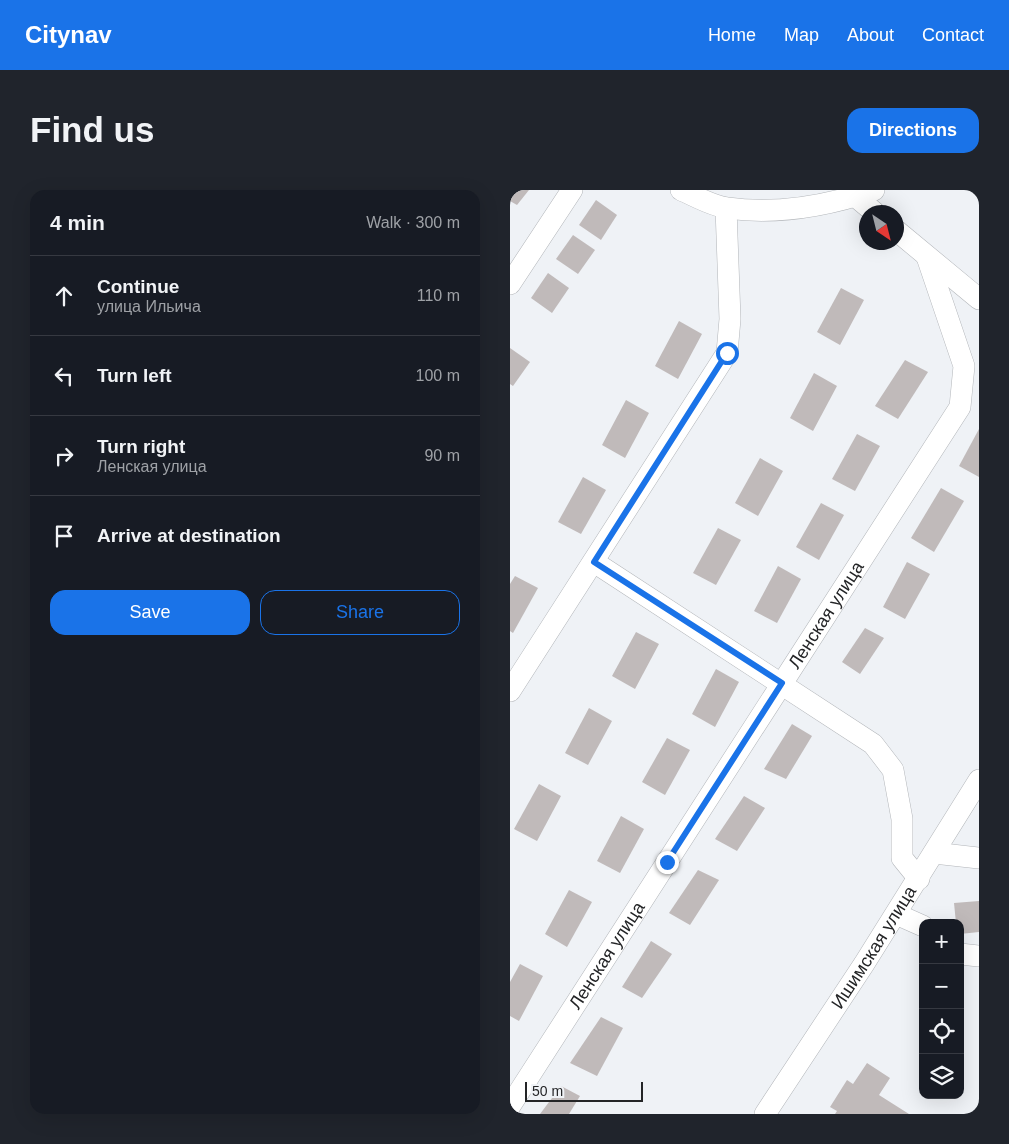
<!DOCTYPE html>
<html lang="en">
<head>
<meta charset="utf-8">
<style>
	:root { --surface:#171b24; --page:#20242c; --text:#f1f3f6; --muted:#9ea1a6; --line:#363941; --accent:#1a73e8 }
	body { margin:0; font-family:Helvetica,sans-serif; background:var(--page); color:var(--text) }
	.controls { position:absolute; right:15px; bottom:15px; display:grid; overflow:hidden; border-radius:10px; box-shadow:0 5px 20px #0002 }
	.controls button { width:45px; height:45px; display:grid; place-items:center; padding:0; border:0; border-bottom:1px solid var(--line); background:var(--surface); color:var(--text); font:25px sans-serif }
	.compass { position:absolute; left:349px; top:15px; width:45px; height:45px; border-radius:50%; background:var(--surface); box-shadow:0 5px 20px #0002; rotate:145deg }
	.scale { position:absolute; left:15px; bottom:12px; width:118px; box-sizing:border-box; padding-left:5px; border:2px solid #242527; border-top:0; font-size:14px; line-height:18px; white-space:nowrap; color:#242527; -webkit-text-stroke:4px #eff2f6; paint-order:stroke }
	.stop { position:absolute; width:15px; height:15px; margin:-11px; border:4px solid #1a73e8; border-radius:50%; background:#fff }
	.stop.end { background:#1a73e8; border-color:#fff; box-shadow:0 1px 5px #0008 }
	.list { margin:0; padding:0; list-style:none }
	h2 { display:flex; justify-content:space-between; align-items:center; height:65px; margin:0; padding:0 20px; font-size:21px }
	h2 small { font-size:16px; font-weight:400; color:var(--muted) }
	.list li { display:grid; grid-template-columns:32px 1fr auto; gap:15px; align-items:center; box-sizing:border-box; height:80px; padding:0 20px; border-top:1px solid var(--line) }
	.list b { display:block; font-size:19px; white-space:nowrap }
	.list p { margin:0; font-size:16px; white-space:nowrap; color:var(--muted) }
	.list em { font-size:16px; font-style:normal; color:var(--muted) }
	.actions { display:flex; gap:10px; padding:15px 20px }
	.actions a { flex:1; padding:11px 0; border:1px solid var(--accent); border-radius:15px; text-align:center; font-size:18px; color:var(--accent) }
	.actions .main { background:var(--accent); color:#fff }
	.icon { flex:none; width:28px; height:28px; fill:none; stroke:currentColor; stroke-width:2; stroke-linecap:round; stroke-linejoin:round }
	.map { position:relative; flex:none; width:469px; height:924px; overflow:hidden; border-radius:15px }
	header { display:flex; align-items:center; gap:30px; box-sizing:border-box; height:70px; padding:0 25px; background:var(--accent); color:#fff }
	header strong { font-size:24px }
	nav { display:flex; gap:28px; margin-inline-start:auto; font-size:18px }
	.intro { display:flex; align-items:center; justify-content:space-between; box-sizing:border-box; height:120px; padding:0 30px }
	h1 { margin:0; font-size:35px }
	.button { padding:12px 22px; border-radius:15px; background:var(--accent); color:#fff; font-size:18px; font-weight:700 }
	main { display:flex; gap:30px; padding:0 30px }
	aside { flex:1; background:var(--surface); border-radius:15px; box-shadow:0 5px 20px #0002 }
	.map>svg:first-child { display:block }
</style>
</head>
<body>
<header>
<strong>Citynav</strong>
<nav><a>Home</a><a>Map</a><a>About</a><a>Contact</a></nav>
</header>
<div class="intro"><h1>Find us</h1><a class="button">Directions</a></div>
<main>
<aside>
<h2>4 min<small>Walk · 300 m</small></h2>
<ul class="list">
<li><svg class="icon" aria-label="ahead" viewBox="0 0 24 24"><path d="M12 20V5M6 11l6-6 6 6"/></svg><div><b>Continue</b><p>улица Ильича</p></div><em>110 m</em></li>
<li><svg class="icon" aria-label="left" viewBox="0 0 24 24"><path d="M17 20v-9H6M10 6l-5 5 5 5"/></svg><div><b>Turn left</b></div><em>100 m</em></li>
<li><svg class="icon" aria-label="right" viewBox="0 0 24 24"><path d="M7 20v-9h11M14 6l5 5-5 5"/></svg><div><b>Turn right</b><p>Ленская улица</p></div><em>90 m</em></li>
<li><svg class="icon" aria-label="arrive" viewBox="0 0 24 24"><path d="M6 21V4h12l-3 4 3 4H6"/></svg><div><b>Arrive at destination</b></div></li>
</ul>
<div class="actions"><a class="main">Save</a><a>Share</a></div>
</aside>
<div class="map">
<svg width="469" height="924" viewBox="0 0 469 924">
	<rect width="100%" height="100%" fill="#eff2f6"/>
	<g fill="#c0baba">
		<path d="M0,0h19l-12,15 -7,-4z"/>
		<path d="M86,10l21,15 -16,25 -22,-15z"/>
		<path d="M63,45l22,15 -17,24 -22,-15z"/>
		<path d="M38,83l21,15 -17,25 -21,-15z"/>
		<path d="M331,98l23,12 -24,45 -23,-13z"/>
		<path d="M169,131l23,13 -24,45 -23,-13z"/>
		<path d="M0,158l20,14 -17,24 -3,-2z"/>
		<path d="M395,170l23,12 -30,47 -23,-13z"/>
		<path d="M304,183l23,13 -24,45 -23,-13z"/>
		<path d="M116,210l23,13 -24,45 -23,-13z"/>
		<path d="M469,239v48l-20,-11z"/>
		<path d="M347,244l23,12 -25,45 -23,-12z"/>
		<path d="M250,268l23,13 -25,45 -23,-13z"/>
		<path d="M73,287l23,13 -25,44 -23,-12z"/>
		<path d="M431,298l23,13 -30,51 -23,-14z"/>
		<path d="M311,313l23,12 -25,45 -23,-13z"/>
		<path d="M208,338l23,12 -25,45 -23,-12z"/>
		<path d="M397,372l23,12 -25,45 -22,-12z"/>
		<path d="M268,376l23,13 -24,44 -23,-12z"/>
		<path d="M5,386l23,12 -25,45 -3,-2v-47z"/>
		<path d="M355,438l19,10 -24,36 -18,-12z"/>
		<path d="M126,442l23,12 -24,45 -23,-13z"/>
		<path d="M206,479l23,13 -24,45 -23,-13z"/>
		<path d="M79,518l23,13 -24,44 -23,-12z"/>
		<path d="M282,534l20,12 -26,43 -22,-10z"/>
		<path d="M157,548l23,12 -25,45 -23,-13z"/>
		<path d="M29,594l22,12 -24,45 -23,-12z"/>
		<path d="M234,606l21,12 -28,43 -22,-12z"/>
		<path d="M111,626l23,13 -24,44 -23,-12z"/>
		<path d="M188,680l21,10 -29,45 -21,-12z"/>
		<path d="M59,700l23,12 -25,45 -22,-13z"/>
		<path d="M469,711v31l-19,2v-11h-4l-2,-20z"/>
		<path d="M141,751l21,13 -30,44 -20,-11z"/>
		<path d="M10,774l23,12 -24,45 -9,-5v-34z"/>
		<path d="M91,827l22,11 -26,48 -27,-13z"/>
		<path d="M357,873l23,15 -11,17 30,19h-74l2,-3 -7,-4 17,-27 6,4z"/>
		<path d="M51,896l19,10 -11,18h-29z"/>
	</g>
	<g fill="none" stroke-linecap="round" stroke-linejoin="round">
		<g stroke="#b2b5b9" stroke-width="22">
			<g id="minor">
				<path d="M171,0c14,6 31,16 46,18 50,7 100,-2 147,-18"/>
				<path d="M345,6l19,16"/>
				<path d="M387,41l82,68"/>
				<path d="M0,94l62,-94"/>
				<path d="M84,372l279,182 20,26 9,49v39l17,21"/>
				<path d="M0,501l217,-338 3,-34 -4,-111"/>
				<path d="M424,663l45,5"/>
				<path d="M386,724l27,12"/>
				<path d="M450,764l19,2"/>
				<path id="s1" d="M0,916l450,-699 4,-41 -37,-109"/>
				<path id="s2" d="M255,924l99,-150 115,-184"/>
			</g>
		</g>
		<use href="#minor" stroke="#fff" stroke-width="21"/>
	</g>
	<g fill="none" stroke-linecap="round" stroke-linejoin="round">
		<path stroke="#1a73e8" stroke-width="6" d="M157,672l115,-179 -188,-121 133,-209"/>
	</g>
	<g text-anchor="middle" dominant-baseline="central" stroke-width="4.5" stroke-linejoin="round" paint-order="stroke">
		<g font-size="18" fill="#242527" stroke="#eff2f6">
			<text stroke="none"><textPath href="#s1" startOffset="584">Ленская улица</textPath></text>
			<text stroke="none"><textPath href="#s2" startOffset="199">Ишимская улица</textPath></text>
			<text stroke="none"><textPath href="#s1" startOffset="179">Ленская улица</textPath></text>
		</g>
	</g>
</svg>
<div class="controls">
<button>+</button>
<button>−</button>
<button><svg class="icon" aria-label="locate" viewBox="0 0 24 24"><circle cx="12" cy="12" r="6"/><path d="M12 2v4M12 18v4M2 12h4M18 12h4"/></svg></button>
<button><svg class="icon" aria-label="layers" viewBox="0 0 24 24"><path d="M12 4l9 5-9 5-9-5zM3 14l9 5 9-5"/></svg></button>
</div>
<svg class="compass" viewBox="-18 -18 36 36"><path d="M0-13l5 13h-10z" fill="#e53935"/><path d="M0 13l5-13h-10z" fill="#9ea1a6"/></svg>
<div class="scale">50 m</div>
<div class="stop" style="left:217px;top:163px"></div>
<div class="stop end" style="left:157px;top:672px"></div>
</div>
</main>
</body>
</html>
